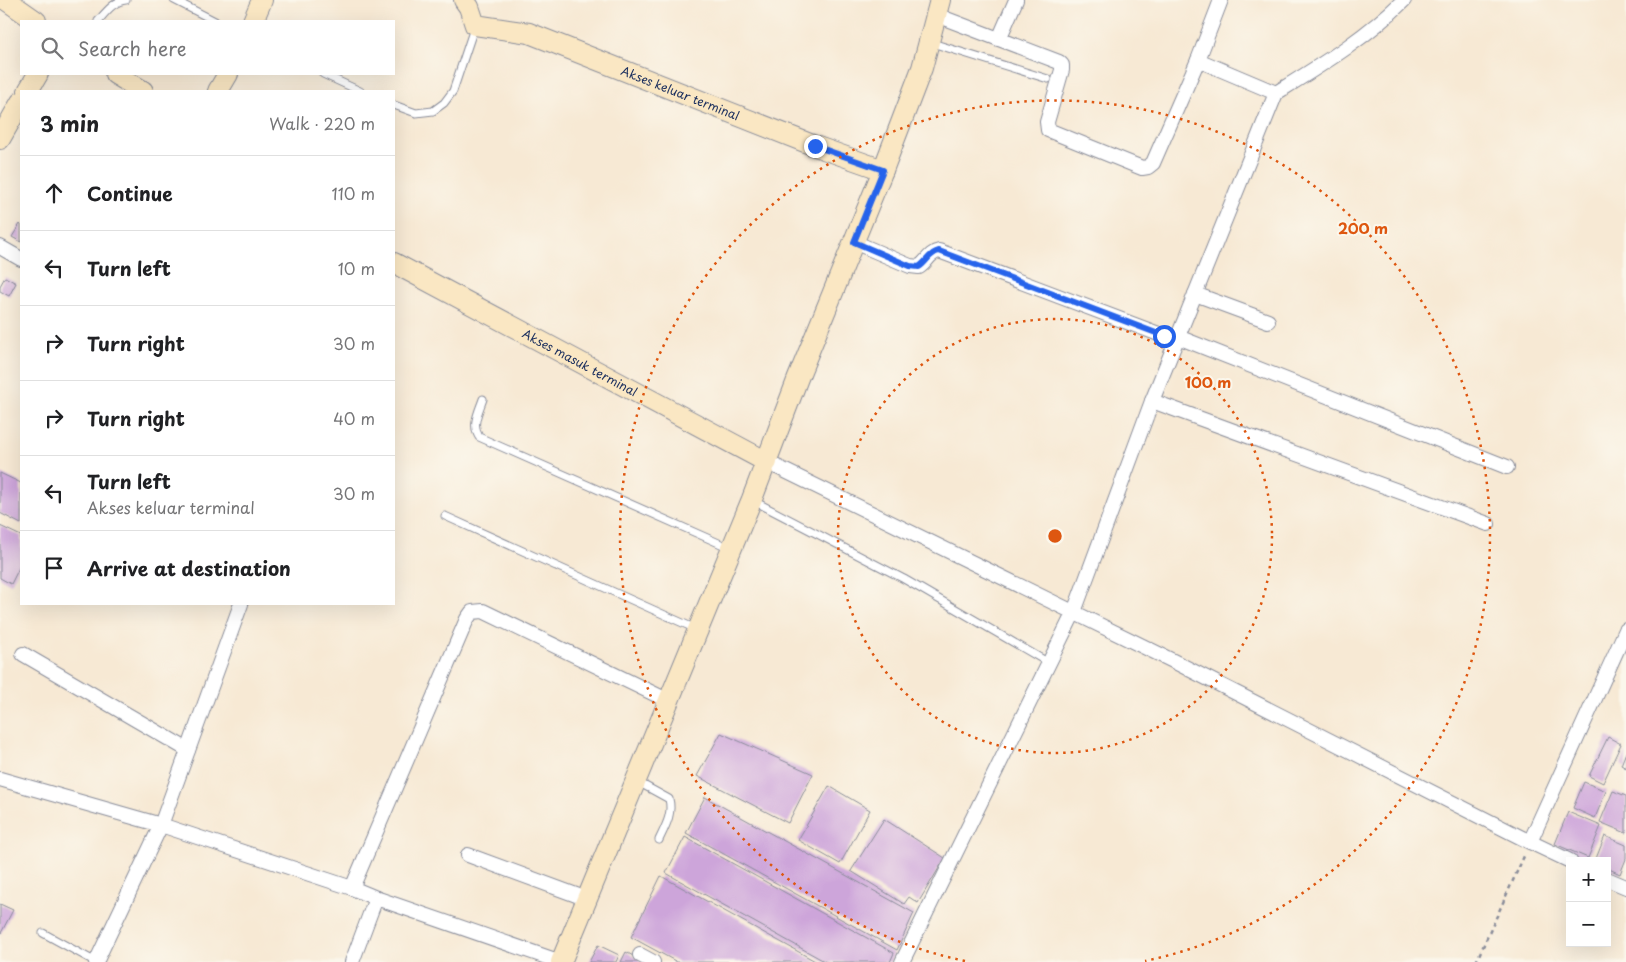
<!DOCTYPE html>
<html lang="en">
<head>
<meta charset="utf-8">
<style>
	:root { --surface:#fff; --page:#f2f2f2; --text:#202124; --muted:#757577; --line:#e0e0e0 }
	body { margin:0; font-family:"Playpen Sans",sans-serif; background:var(--page); color:var(--text) }
	.controls { position:absolute; right:15px; bottom:15px; display:grid; overflow:hidden; border-radius:0px; box-shadow:0 5px 20px #0002 }
	.controls button { width:45px; height:45px; display:grid; place-items:center; padding:0; border:0; border-bottom:1px solid var(--line); background:var(--surface); color:var(--text); font:25px sans-serif }
	.stop { position:absolute; width:15px; height:15px; margin:-11px; border:4px solid #2563eb; border-radius:50%; background:#fff }
	.stop.end { background:#2563eb; border-color:#fff; box-shadow:0 1px 5px #0008 }
	.list { margin:0; padding:0; list-style:none }
	h2 { display:flex; justify-content:space-between; align-items:center; height:65px; margin:0; padding:0 20px; font-size:21px }
	h2 small { font-size:16px; font-weight:400; color:var(--muted) }
	.list li { display:grid; grid-template-columns:32px 1fr auto; gap:15px; align-items:center; box-sizing:border-box; height:75px; padding:0 20px; border-top:1px solid var(--line) }
	.list b { display:block; font-size:19px; white-space:nowrap }
	.list p { margin:0; font-size:16px; white-space:nowrap; color:var(--muted) }
	.list em { font-size:16px; font-style:normal; color:var(--muted) }
	.icon { flex:none; width:28px; height:28px; fill:none; stroke:currentColor; stroke-width:2; stroke-linecap:round; stroke-linejoin:round }
	.map { position:relative; flex:none; width:1626px; height:962px; overflow:hidden }
	.search { position:absolute; background:var(--surface); box-shadow:0 5px 20px #0002; left:20px; top:20px; width:375px; height:55px; display:flex; align-items:center; gap:12px; box-sizing:border-box; padding:0 18px; border-radius:0px; color:var(--muted); font-size:19px }
	.panel { position:absolute; background:var(--surface); box-shadow:0 5px 20px #0002; left:20px; top:90px; width:375px; height:515px; border-radius:0px }
	.map>svg:first-child { display:block }
</style>
</head>
<body>
<div class="map">
<svg width="1626" height="962" viewBox="0 0 1626 962">
	<rect width="100%" height="100%" fill="#fbf7ec"/>
	<filter id="ink" filterUnits="userSpaceOnUse"><feTurbulence type="fractalNoise" baseFrequency=".02" numOctaves="2"/><feDisplacementMap in="SourceGraphic" scale="10" xChannelSelector="R" yChannelSelector="G"/><feConvolveMatrix kernelMatrix="1 2 1 2 8 2 1 2 1" color-interpolation-filters="sRGB"/></filter>
	<filter id="wash" filterUnits="userSpaceOnUse"><feTurbulence type="fractalNoise" baseFrequency=".0096" numOctaves="4" result="noise"/><feDisplacementMap in="SourceGraphic" scale="20" xChannelSelector="R" yChannelSelector="G"/><feGaussianBlur stdDeviation="1.12" result="paint"/><feColorMatrix in="noise" values="0 0 0 0 0 0 0 0 0 0 0 0 0 0 0 0 0 1.4 0 .05"/><feComposite in="paint" operator="in"/></filter>
	<g filter="url(#wash)">
		<rect width="100%" height="100%" fill="#f7e9d4"/>
		<g id="blocks">
			<g fill="#cda5da">
				<path d="M20,224l1,1v17l-9,-5z"/>
				<path d="M5,277l11,6 -7,13 -9,-5v-5z"/>
				<path d="M0,473l21,10v41l-21,-11z"/>
				<path d="M0,526l21,10v28l-10,20 -11,-6z"/>
				<path d="M721,733l92,41 -25,49 -91,-47z"/>
				<path d="M1608,737l13,7 -18,39 -14,-7z"/>
				<path d="M1626,752v16l-5,-3z"/>
				<path d="M1584,782l22,9 -11,27 -22,-10z"/>
				<path d="M829,786l41,24 -30,54 -42,-24z"/>
				<path d="M1613,791l13,5v37l-26,-11z"/>
				<path d="M705,797l209,116 -17,37 -211,-117z"/>
				<path d="M1568,812l33,14 -13,32 -33,-14z"/>
				<path d="M884,819l61,39 -27,45 -9,-6 -5,7 -53,-33z"/>
				<path d="M1605,836l21,9v14l-6,15 -13,-6v-7h-12z"/>
				<path d="M685,837l209,116 -4,9h-64l-160,-89z"/>
				<path d="M661,876l156,86h-140l-46,-25z"/>
				<path d="M0,904l13,6 -13,25z"/>
				<path d="M598,945l21,10 -3,7h-27z"/>
				<path d="M626,952l18,10h-23z"/>
			</g>
		</g>
	</g>
	<g filter="url(#ink)">
		<use href="#blocks" fill-opacity="0" stroke="#898c99" stroke-width="1"/>
		<g fill="none" stroke-linecap="round" stroke-linejoin="round">
			<g stroke="#898c99" stroke-width="9">
				<g id="lane">
					<path d="M174,0l41,21"/>
					<path d="M98,21c8,-9 16,-20 28,-21"/>
					<path d="M932,43l116,36"/>
					<path d="M323,74l37,17"/>
					<path d="M394,105l22,8 17,-2 11,-8 9,-12 22,-66"/>
					<path d="M483,399c-4,12 -12,26 -4,38l251,111"/>
					<path d="M752,500l152,79 145,84"/>
					<path d="M445,516l251,113"/>
					<path d="M638,782l31,17c4,15 -4,28 -10,41"/>
					<path d="M43,933l53,29"/>
				</g>
			</g>
			<g stroke="#898c99" stroke-width="16">
				<g id="street">
					<path d="M936,15l123,47 3,3v5l-15,52 1,8 94,38 6,-1 5,-4 45,-103 23,-60"/>
					<path d="M999,39l17,-39"/>
					<path d="M1276,93c45,-28 90,-55 128,-93"/>
					<path d="M854,242l56,24 9,1c8,-5 10,-14 20,-16l225,85"/>
					<path d="M0,247l21,12"/>
					<path d="M1195,294l73,27"/>
					<path d="M1178,337l329,130"/>
					<path d="M1152,401l336,123"/>
					<path d="M767,462l406,199 357,181 40,19"/>
					<path d="M23,654l165,96"/>
					<path d="M0,779l161,46 191,63 24,10 185,64"/>
					<path d="M1530,842l96,-212"/>
					<path d="M468,855l119,44"/>
					<path d="M1607,879l19,8"/>
					<path d="M352,888l115,-269 5,-7 11,-1 186,90"/>
					<path d="M640,955l13,7"/>
					<path d="M96,962l65,-137 80,-221"/>
					<path d="M352,962l24,-64"/>
					<path d="M902,962l172,-350 78,-211 124,-308 -78,-33"/>
				</g>
			</g>
			<g stroke="#898c99" stroke-width="22">
				<g id="secondary">
					<path d="M6,0l30,21"/>
					<path id="s1" d="M464,0l5,7 6,18 54,8 286,113 68,24"/>
					<path d="M253,21l9,-21"/>
					<path d="M115,74l28,17"/>
					<path d="M28,91l10,-17"/>
					<path d="M218,91l10,-17"/>
					<path d="M0,139l21,-37"/>
					<path id="s2" d="M394,263l373,199"/>
					<path d="M561,962l191,-463 46,-121 85,-208 39,-102 18,-68"/>
				</g>
			</g>
			<path stroke="#898c99" stroke-width="2.5" stroke-dasharray="4 4" stroke-linecap="butt" d="M1476,962l49,-108"/>
			<use href="#lane" stroke="#fff" stroke-width="7"/>
			<use href="#street" stroke="#fff" stroke-width="14"/>
			<use href="#secondary" stroke="#fae7c3" stroke-width="20"/>
		</g>
	</g>
	<g fill="none" stroke-linecap="round" stroke-linejoin="round" filter="url(#ink)">
		<path stroke="#2563eb" stroke-width="6" d="M815,146l68,24 -29,72 56,24 9,1c8,-5 10,-14 20,-16l225,85"/>
	</g>
	<g fill="none" stroke="#de5710" stroke-width="2.5" stroke-dasharray="2.5 5">
		<circle cx="1055" cy="536" r="217"/>
		<path d="M965 961A435 435 0 1 1 1145 961"/>
	</g>
	<g text-anchor="middle" dominant-baseline="central" stroke-width="4" stroke-linejoin="round" paint-order="stroke">
		<g font-size="12" fill="#1b2f5e" stroke="#fbf7ec">
			<text stroke="none"><textPath href="#s1" startOffset="245">Akses keluar terminal</textPath></text>
			<text stroke="none"><textPath href="#s2" startOffset="211">Akses masuk terminal</textPath></text>
		</g>
	</g>
	<circle cx="1055" cy="536" r="8" fill="#de5710" stroke="#fbf7ec" stroke-width="2.5"/>
	<g font-size="15" text-anchor="middle" font-weight="bold" fill="#de5710" stroke="#fbf7ec" stroke-width="4" stroke-linejoin="round" paint-order="stroke">
		<text x="1363" y="234">200 m</text>
		<text x="1208" y="388">100 m</text>
	</g>
</svg>
<div class="controls">
<button>+</button>
<button>−</button>
</div>
<div class="stop" style="left:1164px;top:336px"></div>
<div class="stop end" style="left:815px;top:146px"></div>
<div class="search"><svg class="icon" aria-label="search" viewBox="0 0 24 24"><circle cx="10" cy="10" r="6"/><path d="M15 15l6 6"/></svg>Search here</div>
<section class="panel">
<h2>3 min<small>Walk · 220 m</small></h2>
<ul class="list">
<li><svg class="icon" aria-label="ahead" viewBox="0 0 24 24"><path d="M12 20V5M6 11l6-6 6 6"/></svg><div><b>Continue</b></div><em>110 m</em></li>
<li><svg class="icon" aria-label="left" viewBox="0 0 24 24"><path d="M17 20v-9H6M10 6l-5 5 5 5"/></svg><div><b>Turn left</b></div><em>10 m</em></li>
<li><svg class="icon" aria-label="right" viewBox="0 0 24 24"><path d="M7 20v-9h11M14 6l5 5-5 5"/></svg><div><b>Turn right</b></div><em>30 m</em></li>
<li><svg class="icon" aria-label="right" viewBox="0 0 24 24"><path d="M7 20v-9h11M14 6l5 5-5 5"/></svg><div><b>Turn right</b></div><em>40 m</em></li>
<li><svg class="icon" aria-label="left" viewBox="0 0 24 24"><path d="M17 20v-9H6M10 6l-5 5 5 5"/></svg><div><b>Turn left</b><p>Akses keluar terminal</p></div><em>30 m</em></li>
<li><svg class="icon" aria-label="arrive" viewBox="0 0 24 24"><path d="M6 21V4h12l-3 4 3 4H6"/></svg><div><b>Arrive at destination</b></div></li>
</ul>
</section>
</div>
</body>
</html>
